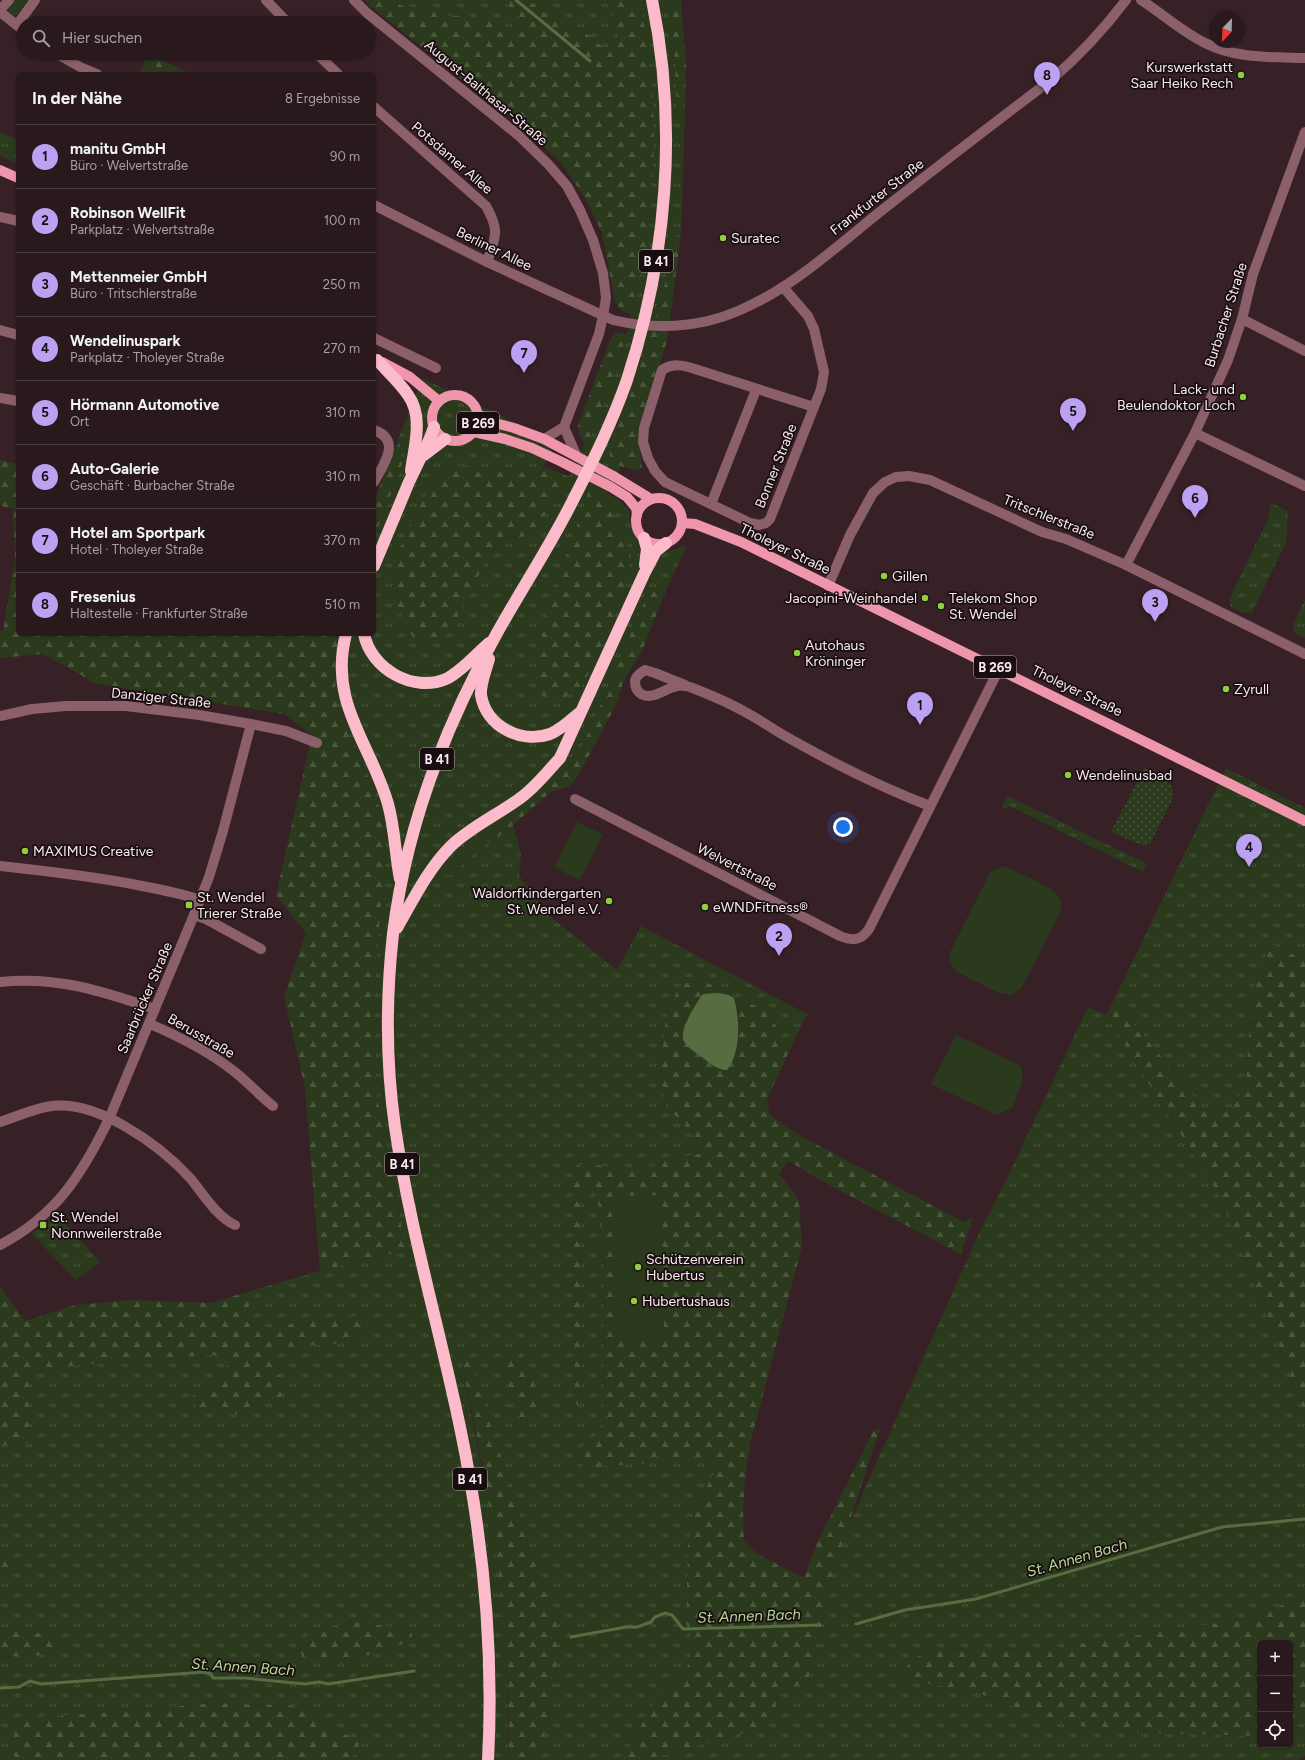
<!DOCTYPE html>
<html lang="de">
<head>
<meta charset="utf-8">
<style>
	:root { --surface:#29191d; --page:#312226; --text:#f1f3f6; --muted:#a5a0a4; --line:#45383b; --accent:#bca0f2 }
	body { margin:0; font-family:Figtree,sans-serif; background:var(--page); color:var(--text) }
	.controls { position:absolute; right:12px; bottom:12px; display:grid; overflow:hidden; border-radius:6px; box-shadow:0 1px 3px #0004 }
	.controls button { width:36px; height:36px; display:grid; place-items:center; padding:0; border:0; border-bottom:1px solid var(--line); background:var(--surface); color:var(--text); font:20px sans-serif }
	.compass { position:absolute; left:1209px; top:12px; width:36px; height:36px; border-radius:50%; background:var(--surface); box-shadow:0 1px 3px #0004; rotate:203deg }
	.you { position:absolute; left:843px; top:827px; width:14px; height:14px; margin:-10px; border:3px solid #fff; border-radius:50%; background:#1a73e8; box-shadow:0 0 0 6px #1a73e833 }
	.badge { display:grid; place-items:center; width:26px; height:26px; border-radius:50%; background:var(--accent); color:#111; font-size:13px; font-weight:700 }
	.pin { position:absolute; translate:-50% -33px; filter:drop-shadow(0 1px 2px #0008) }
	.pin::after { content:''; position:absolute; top:21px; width:14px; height:12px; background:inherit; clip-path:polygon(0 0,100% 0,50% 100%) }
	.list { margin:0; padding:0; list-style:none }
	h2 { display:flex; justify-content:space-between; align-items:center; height:52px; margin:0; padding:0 16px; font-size:17px }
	h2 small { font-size:13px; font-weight:400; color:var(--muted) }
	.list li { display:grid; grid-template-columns:26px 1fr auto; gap:12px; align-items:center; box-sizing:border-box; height:64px; padding:0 16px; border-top:1px solid var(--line) }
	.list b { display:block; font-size:15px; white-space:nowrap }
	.list p { margin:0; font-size:13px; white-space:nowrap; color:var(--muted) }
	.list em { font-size:13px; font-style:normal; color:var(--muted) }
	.icon { flex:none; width:22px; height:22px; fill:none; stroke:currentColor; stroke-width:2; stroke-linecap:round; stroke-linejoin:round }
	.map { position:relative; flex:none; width:1305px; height:1760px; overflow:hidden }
	.search { position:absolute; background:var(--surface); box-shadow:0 1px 3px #0004; left:16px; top:16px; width:360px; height:44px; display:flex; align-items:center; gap:10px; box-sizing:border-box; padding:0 14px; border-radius:22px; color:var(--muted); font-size:15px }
	.panel { position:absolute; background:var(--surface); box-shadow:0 1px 3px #0004; left:16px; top:72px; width:360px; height:564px; border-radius:6px }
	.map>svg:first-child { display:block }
</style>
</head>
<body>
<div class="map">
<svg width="1305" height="1760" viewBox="0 0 1305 1760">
	<defs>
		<pattern id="grass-tufts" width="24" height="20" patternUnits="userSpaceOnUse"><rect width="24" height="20" fill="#2b3a1c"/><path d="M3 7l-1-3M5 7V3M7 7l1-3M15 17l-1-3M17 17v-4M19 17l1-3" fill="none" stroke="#4b573d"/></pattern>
		<pattern id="forest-firs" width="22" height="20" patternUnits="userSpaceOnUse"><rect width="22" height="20" fill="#2b3a1c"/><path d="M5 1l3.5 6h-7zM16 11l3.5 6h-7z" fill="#4b573d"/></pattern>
		<pattern id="park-dots" width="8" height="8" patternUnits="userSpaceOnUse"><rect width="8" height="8" fill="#2b3a1c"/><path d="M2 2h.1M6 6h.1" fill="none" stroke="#4b573d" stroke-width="1.8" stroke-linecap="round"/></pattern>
	</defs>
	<rect width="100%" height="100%" fill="#372127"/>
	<g fill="url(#grass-tufts)" fill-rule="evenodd">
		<path d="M14,0h15l-13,15h-5l-5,-6z"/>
		<path d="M394,0h109l20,20 -6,11h-14l-15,-11h-9l-13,-5 -17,1 -10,-4 -22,-3 -15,-3z"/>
		<path d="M529,0h78l13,42 -11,10 -26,-21 -26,-8z"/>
		<path d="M639,0h28l7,41 6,73 5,-2 -4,122 -7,4 -11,55 -28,90 -26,67 3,11 9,5 -14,27 11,6 11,11 1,14 5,12 15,12 16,4 21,-7 -23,50 -14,-6 -66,154 -22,33 -31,28 -63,44 -18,28 20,-19 43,-32 8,29 -2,22 33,42 65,52 24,-44 166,88 -14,29h-10l-7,-15 -6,-18 -22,-7 -10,8 -4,-13 -5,-3 -10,-2 1,-6 -53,120 30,32 3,15 -31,5 -24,11 -61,-6 -12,4 3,231 7,-1 -2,-199 3,-9 10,-3 5,14 6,67 -1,154 -10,19 132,16 -6,6 -25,49 -6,33 -2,78 8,23 -8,24 -35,38 -29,52h-84l12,-50 8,-55 1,-29 -21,-51 -68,-216 -6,-2 -3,5 31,158 13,109 4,131h-161l10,-10 -10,-14 -21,-5 -12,-16 -12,-9 -87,-3 -189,16 -12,12v29h-15v-103l56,-3 -1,-19 -55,-6v-60l10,3 4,-12 -14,-8v-108l19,4 10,-7 1,-54 8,-17 60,-7 116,-8 15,9 -7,11 -30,22 5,13 90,-24 -22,-32 8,-6 87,-6 2,-26 -103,12 -13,-7 3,-17 8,-15 63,-18 86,-21 -29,-154 -4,-97 13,-154 -5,-32 -18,-50 -25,-51 -4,-40 5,-38h35v-96l28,-73 -3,-28 23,-59 134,64 -18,35 -33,-9 -18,91 14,-20 28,-3 32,-44 38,-75 28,-83 20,-96 -2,-212zM352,1622l-52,30 10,-20z"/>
		<path d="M0,132l18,8v24l-18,-9z"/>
		<path d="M1271,503l17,8 -2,32 -34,69 -9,1 -12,-6 -2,-7 39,-81z"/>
		<path d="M1305,600v38l-12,-6 1,-10z"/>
		<path d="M1226,768l79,40v153l-31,-16 -23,52 -5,87 -15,26 -25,1 -82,-99 -12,-8z"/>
		<path d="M1008,796l139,68 -4,8 -135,-67 -2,4 -4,-2z"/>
		<path d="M1088,1007l18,8 114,182 59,147 26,71v180l-51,23 -218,32 -100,-2 -38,29 78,15 73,28 66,12 145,4v9h30v-17l15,-7v35l-7,4h-650l125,-44 6,-22 29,-13 9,-35 11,-58 17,-55 135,-302 29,-57z"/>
		<path d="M56,1214l44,48 -24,18 -44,-46z"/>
	</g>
	<g fill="url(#forest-firs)">
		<path d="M365,0h29l8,6 15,3 22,3 10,4 17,-1 13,5h9l15,11h14l6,-11 -20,-20h26l28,23 26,8 26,21 11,-10 -13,-42h32c18,77 18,159 8,237 -3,26 -11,52 -16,77l-9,-3 -7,-9 -13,-69 -17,-35 -23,-34 -34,-32 -158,-126z"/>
		<path d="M667,0h14l5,64 -1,48 -5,2 -3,-2 -3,-71z"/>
		<path d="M148,54l43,20h-52z"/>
		<path d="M681,234l-14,107 -26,85 -2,13 3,29 -5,3c-13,-4 -27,-5 -28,-21l26,-67 28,-90 11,-55z"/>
		<path d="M616,332l11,2 -28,83 -14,28 -5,-9 -2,-11 32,-85z"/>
		<path d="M399,437l3,28 -28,73v-37z"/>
		<path d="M0,460l18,4v170h321l-5,38 4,40 25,51 18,50 5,32 -13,153 4,98 29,154 -86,21 -15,-183 -21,-92 22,-63 -30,-38 36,-160 -28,-21 -187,-30 -54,-30 -43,4v-27h3l12,-72 -2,-51 -13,-2z"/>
		<path d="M455,466l50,2 33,9 7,-11 24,11 -8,15 -32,44 -29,3 -13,20 -34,67 -20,16 -19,-2 -18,-35 -4,-40 39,-82z"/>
		<path d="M589,491l17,7 25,57 -6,34 -17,42 -27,58 -19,9 -22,-3 -4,-25 8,-46z"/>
		<path d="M650,589l14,6 -22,56 -18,29 -8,25 -37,69 -10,13 -18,5 -38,33 -43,32 -20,19h-3l-1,-2 22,-26 63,-44 31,-28 22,-33z"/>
		<path d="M1274,945l31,16v454l-26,-71 -59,-147 -114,-182 6,-11 12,8 82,99 25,-1 15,-26 5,-87 15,-45z"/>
		<path d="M695,980l25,7 -1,6 -16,1c-10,12 -22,32 -19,47l51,14 3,-44 10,-8 22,7 6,18 7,15h10l-26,56 3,16 13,10 25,15 156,82 9,-5 -12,37 -126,-66 -47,-27 -9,13 20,26 3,46 -52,198 -5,35 -2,31 1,31 12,12 48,25 13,-35 56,-111 7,-4 -52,160 -11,58 -9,35 -29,13 -6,22 -20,14 -105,30h-26l29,-52 35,-38 8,-24 -8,-23 2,-78 6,-33 25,-49 6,-6 -142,11 -8,-18 18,-9 10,-19 1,-154 -6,-67 -5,-14 -10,3 -3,9 2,199 -5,8 -2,-7 -3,-231 12,-4 61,6 24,-11 31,-5 -3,-15 -30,-32 -7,-33 6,-55 13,-33z"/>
		<path d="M0,1287l25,34 50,-16 56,-5 80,3 46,-14 -8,15 -3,17 13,7 103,-13 6,10 -8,17 -87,6 -8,6 22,32 -5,10 -47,18 -38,-4 -5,-13 30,-22 6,-11 -14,-9 -116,8 -60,7 -8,17 -1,54 -10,7 -19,-4z"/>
		<path d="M510,1351l10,3 14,28 1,38 -17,3 -19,-63z"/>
		<path d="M464,1357l6,2 68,216 21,51 -1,29 -8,55 -12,50h-29c1,-136 -18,-266 -48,-398z"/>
		<path d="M0,1552l14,8 -4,12 -10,-3z"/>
		<path d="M1305,1595v126l-15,7v-85h-30v93l-145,-4 -66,-12 -73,-28 -79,-14 16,-19 23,-11 100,2 218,-32z"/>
		<path d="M352,1622l51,6 9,6 -1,6 -28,13 -76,10 -7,-11 9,-20z"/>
		<path d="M0,1629l55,6 9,11 -8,8 -56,3z"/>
		<path d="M216,1703l86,3 13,9 12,16 21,4 11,8 -1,7 -10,10h-333v-29l11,-12z"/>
	</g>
	<path fill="url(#park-dots)" d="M1144,768c13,7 32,12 29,30l-23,46 -6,2 -33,-14z"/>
	<g fill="#2b3a1c">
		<path d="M577,822l26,12 -23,46 -26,-13z"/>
		<path d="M1001,867h5c13,6 52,21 55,34 2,5 -1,11 -3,15l-37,73 -10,6 -14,-3 -40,-20c-7,-6 -9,-12 -6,-22l38,-75 3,-4z"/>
		<path d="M956,1035l65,31 2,13 -10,28 -16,8 -66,-31z"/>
		<path d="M662,1195l2,144 -50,1 -2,-144z"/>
	</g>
	<path fill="#576c41" d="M719,993l10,2 5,3c6,20 7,55 -7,72 -10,0 -17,-7 -24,-12 -6,-5 -16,-10 -19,-17 -6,-10 13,-39 19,-47z"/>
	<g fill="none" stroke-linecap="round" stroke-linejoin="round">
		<g stroke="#576c41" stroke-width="3">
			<path d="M516,0l74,61"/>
			<path d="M856,1624l49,-14 71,-11 246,-72 83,-8"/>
			<path d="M571,1637l55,-10h11l14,-5 4,-5 10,-4 7,2 11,14 137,-4"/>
			<path d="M0,1688l19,-1 11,-6 11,3 164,-12 6,2 2,4h32l60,6 14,-2 9,2 86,-13"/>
		</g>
		<g stroke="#8b606b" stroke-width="10">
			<path d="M266,0l22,23"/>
			<path d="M354,0l13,13 151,122 30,29 19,22 13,24 13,30 10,33 3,25 -3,18 -4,18 -35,93 -20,12"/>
			<path d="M1141,0c22,14 41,32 64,43 31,16 67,14 100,15"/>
			<path d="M0,10l9,-10"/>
			<path d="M0,12l23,18"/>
			<path d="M17,25l18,-25"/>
			<path d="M56,53l24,14 17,7"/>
			<path d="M316,53l22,21"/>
			<path d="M374,107l112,99c14,25 10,30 1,56"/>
			<path d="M374,205l113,57 126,58c41,10 86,8 125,-9 53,-22 98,-64 143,-100 56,-44 113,-88 170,-131 28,-24 53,-51 75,-80"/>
			<path d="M0,217l18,4"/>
			<path d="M783,287l25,29 6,13 10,43 -3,17 -7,18 -44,112 -4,4 -7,2 -9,-2 -85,-41 -10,-11 -7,-13 -5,-16 1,-14 18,-58c11,-7 21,-5 33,-1l119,38"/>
			<path d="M1242,319l63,32"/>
			<path d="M0,330l18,5"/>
			<path d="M374,338l62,30"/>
			<path d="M0,398l18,3"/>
			<path d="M564,427l13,30"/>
			<path d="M374,430c28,10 10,34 0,52"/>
			<path d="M1195,433l110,53"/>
			<path d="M711,504l45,-114"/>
			<path d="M1126,565l69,-132 33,-73 14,-41 11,-45 52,-142"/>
			<path d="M828,586l22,-51 23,-42 12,-11 11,-5 13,-1 21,4 112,52 24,7 60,26 179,89"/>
			<path d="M685,685l-30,-12 -10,-3c-4,3 -9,5 -10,11 0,5 1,10 6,13 12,7 25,-7 37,-8 4,-1 8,0 12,1 18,7 38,15 55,25 14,7 26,16 40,24 46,26 95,51 145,70"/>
			<path d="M0,716l32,-7 34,-3h60l73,9 52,9 35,7 31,12"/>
			<path d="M575,799l265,137c12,5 21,5 29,-7l130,-260"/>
			<path d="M0,866c46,5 92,10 137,19 22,4 43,8 63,15"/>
			<path d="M194,915l12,4 55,30"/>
			<path d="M0,982c57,-6 102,9 155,27"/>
			<path d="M150,1024c28,12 56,26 81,45 15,11 27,25 42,37"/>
			<path d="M0,1122c15,-5 31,-12 46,-15 49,-10 114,38 145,72 12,15 27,39 44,46"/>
			<path d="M0,1245c57,-30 82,-71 109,-126l85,-204 15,-38 14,-46 28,-107"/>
		</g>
		<g stroke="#ef96ad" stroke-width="10">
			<path d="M0,170l18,8"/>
			<path d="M382,362l28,15 29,24"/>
			<circle cx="455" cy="418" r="23"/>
			<path d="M478,414l13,8 23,6 30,11 71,38 36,22"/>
			<path d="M474,432l31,7 27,9 30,14 49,25 16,10 9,11 1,7"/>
			<circle cx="659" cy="521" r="23"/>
			<path d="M682,523l13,1 46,18 564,279"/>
		</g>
		<g stroke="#fcbbcb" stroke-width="12">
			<path d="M377,360c11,12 23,23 31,35 16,22 6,52 3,76"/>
			<path d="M424,455l21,-16"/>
			<path d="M644,538l3,11 -2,16"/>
			<path d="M374,566l35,-84 21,-44 4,-11"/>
			<path d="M346,634c-18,69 25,110 42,170 7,25 7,50 12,75"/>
			<path d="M364,634c7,35 49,59 82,45 16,-8 29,-24 43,-36"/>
			<path d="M489,659c-3,11 -9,25 -8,36 5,32 41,49 69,39 10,-4 20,-13 28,-20"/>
			<path d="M397,928c16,-28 31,-59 54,-82 20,-19 46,-31 68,-47 16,-11 28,-27 41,-41l84,-184 12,-23 10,-8"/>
			<path d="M488,1760c6,-110 -5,-221 -27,-328 -21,-102 -51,-202 -66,-305 -9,-63 -9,-130 -2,-193 13,-107 52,-208 104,-301 24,-43 51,-84 73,-127 21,-41 42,-83 57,-126 40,-122 51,-254 25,-380"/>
		</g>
	</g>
	<g fill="#90cd40" stroke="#180e11" stroke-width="1.5">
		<circle cx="1241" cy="75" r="4"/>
		<circle cx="723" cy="238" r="4"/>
		<circle cx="1243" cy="397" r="4"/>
		<circle cx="884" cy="576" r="4"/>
		<circle cx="925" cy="598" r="4"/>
		<circle cx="941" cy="606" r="4"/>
		<circle cx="797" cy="653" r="4"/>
		<circle cx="1226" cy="689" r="4"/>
		<circle cx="1068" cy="775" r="4"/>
		<circle cx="25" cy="851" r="4"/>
		<circle cx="609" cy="901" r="4"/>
		<rect x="185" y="901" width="8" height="8" rx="2"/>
		<circle cx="705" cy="907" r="4"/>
		<rect x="39" y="1221" width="8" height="8" rx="2"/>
		<circle cx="638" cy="1267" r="4"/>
		<circle cx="634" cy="1301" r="4"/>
	</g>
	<g text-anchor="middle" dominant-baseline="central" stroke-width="3.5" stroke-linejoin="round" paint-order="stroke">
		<g fill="#180e11" stroke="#b6a8ab" stroke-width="1">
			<rect x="639" y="250" width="34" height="22" rx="3"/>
			<rect x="457" y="412" width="42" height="22" rx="3"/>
			<rect x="974" y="656" width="42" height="22" rx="3"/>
			<rect x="420" y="748" width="34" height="22" rx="3"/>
			<rect x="385" y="1153" width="34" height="22" rx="3"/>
			<rect x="453" y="1468" width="34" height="22" rx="3"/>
		</g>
		<g font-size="13" font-weight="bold" fill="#faeaed">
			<text x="656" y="261">B 41</text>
			<text x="478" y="423">B 269</text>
			<text x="995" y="667">B 269</text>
			<text x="437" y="759">B 41</text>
			<text x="402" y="1164">B 41</text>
			<text x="470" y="1479">B 41</text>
		</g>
		<g font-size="14" fill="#faeaed" stroke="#180e11" text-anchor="start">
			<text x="1233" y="67" text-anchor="end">Kurswerkstatt<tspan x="1233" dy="16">Saar Heiko Rech</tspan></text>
			<text x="731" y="238">Suratec</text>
			<text x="1235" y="389" text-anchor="end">Lack- und<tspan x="1235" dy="16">Beulendoktor Loch</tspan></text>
			<text x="892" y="576">Gillen</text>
			<text x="917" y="598" text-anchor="end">Jacopini-Weinhandel</text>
			<text x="949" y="598">Telekom Shop<tspan x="949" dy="16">St. Wendel</tspan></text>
			<text x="805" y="645">Autohaus<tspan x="805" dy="16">Kröninger</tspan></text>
			<text x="1234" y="689">Zyrull</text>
			<text x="1076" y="775">Wendelinusbad</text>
			<text x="33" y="851">MAXIMUS Creative</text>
			<text x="601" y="893" text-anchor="end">Waldorfkindergarten<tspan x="601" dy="16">St. Wendel e.V.</tspan></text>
			<text x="197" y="897">St. Wendel<tspan x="197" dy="16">Trierer Straße</tspan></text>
			<text x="713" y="907">eWNDFitness®</text>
			<text x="51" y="1217">St. Wendel<tspan x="51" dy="16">Nonnweilerstraße</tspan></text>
			<text x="646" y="1259">Schützenverein<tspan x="646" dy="16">Hubertus</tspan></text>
			<text x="642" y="1301">Hubertushaus</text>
		</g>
		<g font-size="14" fill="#faeaed" stroke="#180e11">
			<text transform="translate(486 93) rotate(40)">August-Balthasar-Straße</text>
			<text transform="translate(452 158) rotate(41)">Potsdamer Allee</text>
			<text transform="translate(877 197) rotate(-38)">Frankfurter Straße</text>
			<text transform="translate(494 249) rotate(26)">Berliner Allee</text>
			<text transform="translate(1226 315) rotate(-72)">Burbacher Straße</text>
			<text transform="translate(776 466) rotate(-68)">Bonner Straße</text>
			<text transform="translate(1049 517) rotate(22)">Tritschlerstraße</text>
			<text transform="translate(785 549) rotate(26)">Tholeyer Straße</text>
			<text transform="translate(1077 691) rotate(26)">Tholeyer Straße</text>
			<text transform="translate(161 698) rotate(6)">Danziger Straße</text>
			<text transform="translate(737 867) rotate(27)">Welvertstraße</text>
			<text transform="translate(145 998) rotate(-67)">Saarbrücker Straße</text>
			<text transform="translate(201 1036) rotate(30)">Berusstraße</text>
		</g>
		<g font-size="15" font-style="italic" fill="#b8da95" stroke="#180e11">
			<text transform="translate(1077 1558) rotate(-16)">St. Annen Bach</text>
			<text transform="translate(749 1616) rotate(-2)">St. Annen Bach</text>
			<text transform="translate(243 1667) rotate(4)">St. Annen Bach</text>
		</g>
	</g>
</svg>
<div class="controls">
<button>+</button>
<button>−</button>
<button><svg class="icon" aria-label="locate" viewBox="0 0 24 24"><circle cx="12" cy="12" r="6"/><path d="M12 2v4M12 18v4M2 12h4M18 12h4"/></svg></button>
</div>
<svg class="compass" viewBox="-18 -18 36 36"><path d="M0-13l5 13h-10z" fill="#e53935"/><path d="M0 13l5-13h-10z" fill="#a5a0a4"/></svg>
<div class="you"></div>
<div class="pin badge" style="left:920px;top:725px">1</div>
<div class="pin badge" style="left:779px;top:956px">2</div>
<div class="pin badge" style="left:1155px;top:622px">3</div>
<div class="pin badge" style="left:1249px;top:867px">4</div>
<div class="pin badge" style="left:1073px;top:431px">5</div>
<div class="pin badge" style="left:1195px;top:518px">6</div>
<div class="pin badge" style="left:524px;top:373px">7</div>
<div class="pin badge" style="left:1047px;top:95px">8</div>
<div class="search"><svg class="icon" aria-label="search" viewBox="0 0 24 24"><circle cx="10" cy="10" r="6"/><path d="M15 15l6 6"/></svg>Hier suchen</div>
<section class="panel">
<h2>In der Nähe<small>8 Ergebnisse</small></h2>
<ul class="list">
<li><span class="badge">1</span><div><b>manitu GmbH</b><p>Büro · Welvertstraße</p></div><em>90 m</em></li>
<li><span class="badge">2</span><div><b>Robinson WellFit</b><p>Parkplatz · Welvertstraße</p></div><em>100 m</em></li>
<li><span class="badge">3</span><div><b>Mettenmeier GmbH</b><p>Büro · Tritschlerstraße</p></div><em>250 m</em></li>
<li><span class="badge">4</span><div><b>Wendelinuspark</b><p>Parkplatz · Tholeyer Straße</p></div><em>270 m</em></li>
<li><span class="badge">5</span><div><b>Hörmann Automotive</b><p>Ort</p></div><em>310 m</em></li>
<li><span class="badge">6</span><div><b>Auto-Galerie</b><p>Geschäft · Burbacher Straße</p></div><em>310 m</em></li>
<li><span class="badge">7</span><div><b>Hotel am Sportpark</b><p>Hotel · Tholeyer Straße</p></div><em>370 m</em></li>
<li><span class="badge">8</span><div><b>Fresenius</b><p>Haltestelle · Frankfurter Straße</p></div><em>510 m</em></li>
</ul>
</section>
</div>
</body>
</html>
